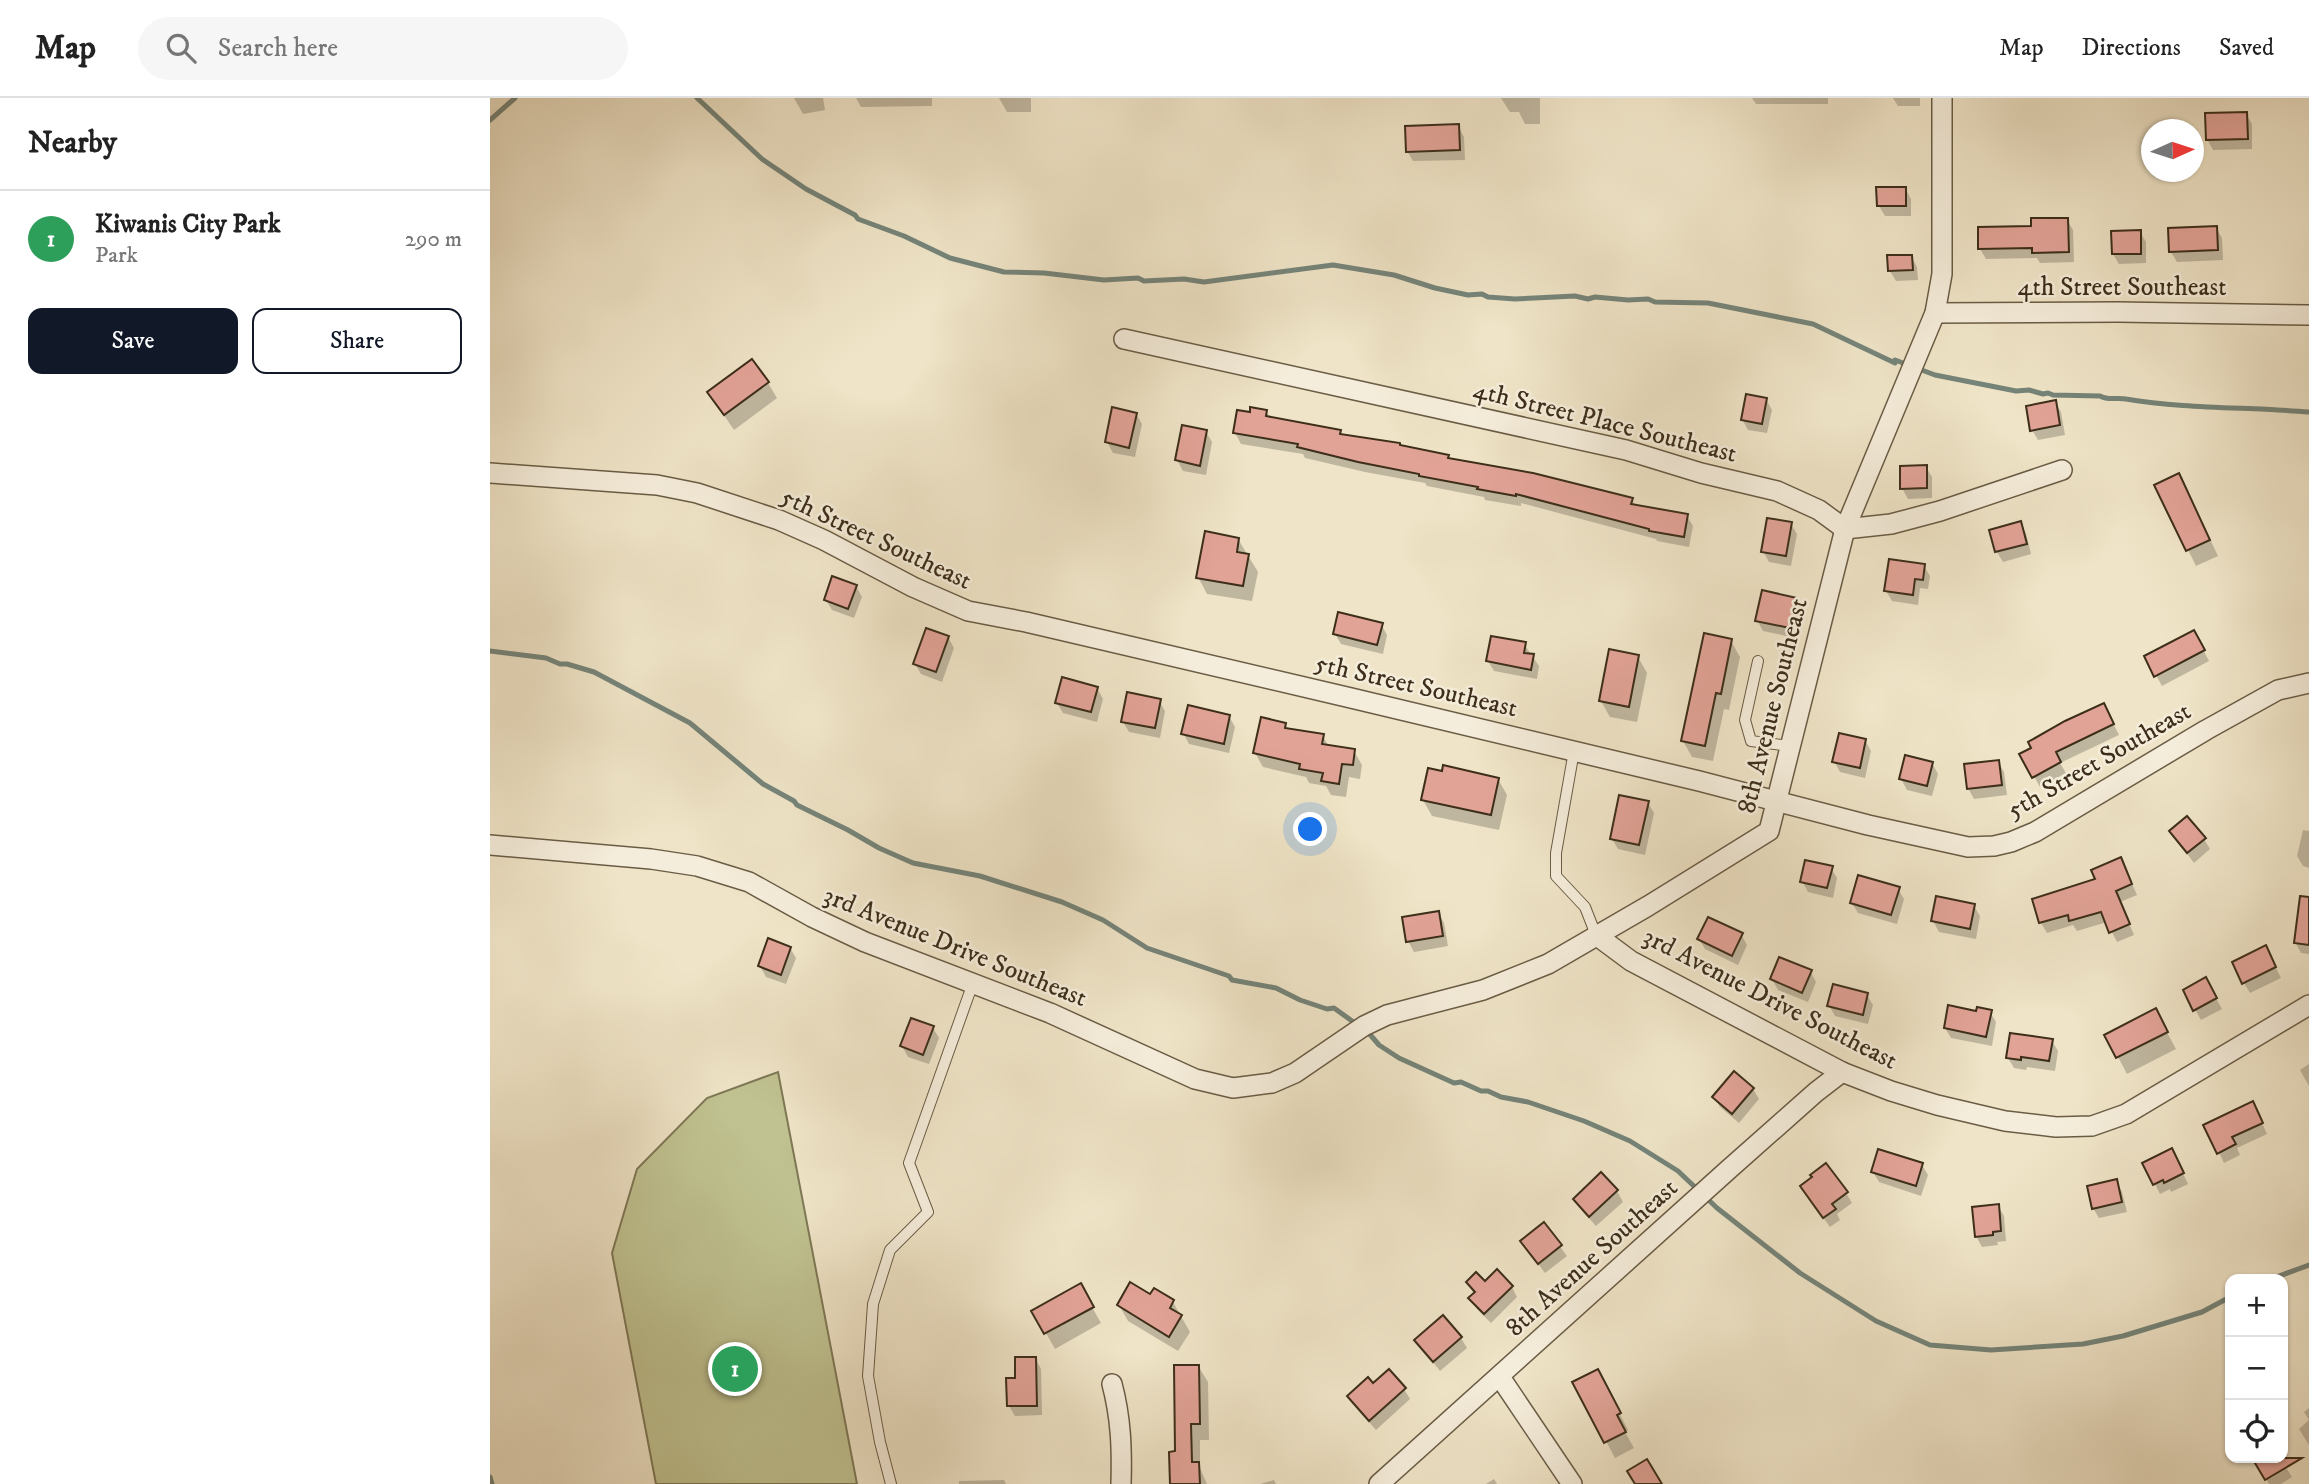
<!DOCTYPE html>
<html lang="en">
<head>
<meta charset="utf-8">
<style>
	:root { --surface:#fff; --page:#f6f6f6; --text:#222; --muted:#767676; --line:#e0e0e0; --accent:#111827 }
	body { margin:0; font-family:"IM FELL DW Pica",serif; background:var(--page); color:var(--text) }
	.controls { position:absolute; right:21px; bottom:21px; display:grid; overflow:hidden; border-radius:14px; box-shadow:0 2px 5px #0004 }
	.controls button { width:63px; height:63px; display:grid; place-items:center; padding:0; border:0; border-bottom:2px solid var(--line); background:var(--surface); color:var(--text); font:35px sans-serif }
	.compass { position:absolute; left:1651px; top:21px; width:63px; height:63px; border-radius:50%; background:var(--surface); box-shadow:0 2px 5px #0004; rotate:87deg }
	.you { position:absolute; left:821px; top:732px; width:24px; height:24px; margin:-18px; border:5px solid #fff; border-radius:50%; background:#1a73e8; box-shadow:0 0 0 10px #1a73e833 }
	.badge { display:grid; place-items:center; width:46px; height:46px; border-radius:50%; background:var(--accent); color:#fff; font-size:23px; font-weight:700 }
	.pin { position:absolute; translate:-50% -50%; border:4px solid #fff; box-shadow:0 2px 7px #0006 }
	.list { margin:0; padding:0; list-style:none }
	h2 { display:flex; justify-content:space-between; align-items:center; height:91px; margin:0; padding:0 28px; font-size:30px }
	h2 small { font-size:23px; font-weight:400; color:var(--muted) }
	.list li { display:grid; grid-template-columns:46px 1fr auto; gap:21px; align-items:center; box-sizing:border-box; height:98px; padding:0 28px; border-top:2px solid var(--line) }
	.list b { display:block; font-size:26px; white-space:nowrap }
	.list p { margin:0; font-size:23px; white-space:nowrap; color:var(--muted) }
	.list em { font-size:23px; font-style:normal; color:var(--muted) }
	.actions { display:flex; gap:14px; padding:21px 28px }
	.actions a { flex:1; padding:16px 0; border:2px solid var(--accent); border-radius:14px; text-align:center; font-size:24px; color:var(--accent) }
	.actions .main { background:var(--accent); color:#fff }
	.icon { flex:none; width:38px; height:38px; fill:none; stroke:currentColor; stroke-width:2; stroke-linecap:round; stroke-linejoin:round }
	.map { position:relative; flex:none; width:1819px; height:1386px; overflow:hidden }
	header { display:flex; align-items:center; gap:42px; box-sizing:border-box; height:98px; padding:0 35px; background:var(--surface); border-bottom:2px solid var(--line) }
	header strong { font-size:33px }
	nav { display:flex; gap:38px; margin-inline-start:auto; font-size:24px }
	.search { width:490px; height:63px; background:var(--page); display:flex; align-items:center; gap:18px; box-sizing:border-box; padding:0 24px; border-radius:38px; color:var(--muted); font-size:26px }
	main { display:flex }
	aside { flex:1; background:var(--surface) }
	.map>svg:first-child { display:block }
</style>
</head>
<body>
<header>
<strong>Map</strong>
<div class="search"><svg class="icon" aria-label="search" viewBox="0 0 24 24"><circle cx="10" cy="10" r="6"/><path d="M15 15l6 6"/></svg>Search here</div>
<nav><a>Map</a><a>Directions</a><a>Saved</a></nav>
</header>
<main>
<aside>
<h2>Nearby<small></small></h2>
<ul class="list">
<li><span class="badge" style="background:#2e9e5b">1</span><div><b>Kiwanis City Park</b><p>Park</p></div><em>290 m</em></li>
</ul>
<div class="actions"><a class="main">Save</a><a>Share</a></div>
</aside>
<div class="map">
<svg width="1819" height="1386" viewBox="0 0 1819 1386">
	<rect width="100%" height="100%" fill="#efe4c7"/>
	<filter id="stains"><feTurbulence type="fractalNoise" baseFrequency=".00286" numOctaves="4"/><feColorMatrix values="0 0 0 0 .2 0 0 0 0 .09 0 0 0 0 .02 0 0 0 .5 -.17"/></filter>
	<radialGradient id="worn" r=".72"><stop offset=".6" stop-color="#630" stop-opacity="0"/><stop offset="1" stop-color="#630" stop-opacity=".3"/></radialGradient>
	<path fill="#c0c291" stroke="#7e7856" stroke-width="2" d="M288,974l79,412h-201l-44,-231 25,-84 70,-71z"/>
	<g fill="#0003">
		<path d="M304,0h29l2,12 -22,4z"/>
		<path d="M366,0h76v8l-71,1z"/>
		<path d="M509,0h32v14h-24z"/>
		<path d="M1011,0h39v26h-15l-6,-12h-9z"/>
		<path d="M1262,0h76v6h-72z"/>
		<path d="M1403,0h27v8h-22z"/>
		<path d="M1756,16l6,10v25l-39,1 -6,-11z"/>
		<path d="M968,28l6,11 1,23 -52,1 -6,-10z"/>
		<path d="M1415,90l6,11v17h-26l-6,-10z"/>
		<path d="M1577,122l6,10 1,32 -34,1 -3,-5 -51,1 -6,-10 53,-22z"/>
		<path d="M1726,130l6,10 1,22 -46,2 -6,-10z"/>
		<path d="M1650,134l6,10v21l-27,1 -6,-10z"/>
		<path d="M1421,158l6,11 1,13 -22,1 -6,-10z"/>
		<path d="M278,285l9,15 -43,32 -15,-22z"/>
		<path d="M1276,301l6,11 -5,23 -19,-3 -6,-11z"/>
		<path d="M1565,304l6,10 4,23 -27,5 -6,-10z"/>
		<path d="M776,313l4,7 70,13 3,6 105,19 2,4 182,39 4,8 51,9 6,10 -4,21 -32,-6 -1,-2 -135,-36v3l-36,-6 -1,-3 -57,-11 -2,-3 -60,-11 -60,-14 -2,-4 -62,-10 -6,-11 16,-19z"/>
		<path d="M646,316l6,10 -7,33 -22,-4 -6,-11z"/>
		<path d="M716,334l6,10 -6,33 -23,-4 -6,-11z"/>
		<path d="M1436,369l6,10v21l-24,1 -6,-11z"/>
		<path d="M1667,388l30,5 31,65 -22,10z"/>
		<path d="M1530,425l6,10 5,21 -28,8 -6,-10 -6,-21z"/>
		<path d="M1301,426l6,10 -6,32 -22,-4 -6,-11z"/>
		<path d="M748,441l20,33 -6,29 -45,-7 -9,-17z"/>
		<path d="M1434,468l6,10 -2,13 -8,-1 -2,17 -26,-4 -6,-10z"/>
		<path d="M366,488l6,11 -8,21 -22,-8 -6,-10z"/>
		<path d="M1306,501l6,11 -6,28 -33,-7 -6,-11z"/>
		<path d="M891,526l6,11 -4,19 -42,-10 -6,-10z"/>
		<path d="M1704,534l15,29 -47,25 -16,-29z"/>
		<path d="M458,539l6,11 -12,34 -21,-8 -6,-10z"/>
		<path d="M1241,543l9,16 -11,53 -5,-1 -11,52 -21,-4 -9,-16z"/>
		<path d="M1034,546l15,22 -2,13 -43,-8 -6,-10z"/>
		<path d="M1148,559l9,16 -10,49 -27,-5 -9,-16z"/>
		<path d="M607,590l6,11 -6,23 -34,-9 -6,-10z"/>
		<path d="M669,603l6,10 -5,27 -31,-6 -6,-10z"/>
		<path d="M1619,617l10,20 -59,28 6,10 -26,14 -18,-32z"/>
		<path d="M739,618l6,11 -6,26 -40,-9 -6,-11z"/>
		<path d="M795,627l3,5 35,6 6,11 25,4 8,14 -2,14 -11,-2 -3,20 -15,-2 -5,-9 -17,-3 -3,-6 -43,-10 -8,-14z"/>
		<path d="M1375,642l6,11 -6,27 -25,-6 -6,-11z"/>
		<path d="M1508,664l6,10 3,23 -33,4 -6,-11z"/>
		<path d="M1442,665l6,11 -6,22 -25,-6 -6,-11z"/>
		<path d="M1008,681l9,16 -8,35 -67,-14 -9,-16z"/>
		<path d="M1158,705l6,10 -9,42 -27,-6 -6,-10z"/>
		<path d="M1813,732l6,1v37l-6,-2 -6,-10z"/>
		<path d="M1681,734l33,7 6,10 -16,14z"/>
		<path d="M1631,761l16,36 -17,7 14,33 -17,7 -10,-20 -30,9 -4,-6 -26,8 -6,-10 -7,-23 64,-20z"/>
		<path d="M1341,770l6,10 -4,20 -25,-6 -6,-11z"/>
		<path d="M1408,791l6,10 -7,25 -39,-11 -6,-10z"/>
		<path d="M1484,808l6,10 -4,23 -37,-7 -6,-11z"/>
		<path d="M1819,808v48l-8,-1 -6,-11z"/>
		<path d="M948,815l6,10 4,23 -34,6 -6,-11z"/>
		<path d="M1251,836l6,11 -9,20 -33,-16 -6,-10z"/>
		<path d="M300,850l6,10 -10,26 -20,-7 -6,-11z"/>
		<path d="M1781,860l10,20 -31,15 -6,-10z"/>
		<path d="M1320,873l6,11 -8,20 -30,-12 -6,-11z"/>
		<path d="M1716,882l16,29 -21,11 -16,-29z"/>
		<path d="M1377,897l6,10 -5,19 -33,-8 -6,-11z"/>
		<path d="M1500,914l6,10 -4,24 -41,-8 -6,-10 32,-15z"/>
		<path d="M1674,929l12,22 -49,25 -20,-38z"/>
		<path d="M443,930l6,10 -10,26 -21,-7 -6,-11z"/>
		<path d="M1562,943l6,10 -3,20 -28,-4 -1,3 -12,-2 -6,-10z"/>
		<path d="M1819,966v22l-9,-16z"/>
		<path d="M1263,991l6,10 -20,24 -19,-16 -6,-10z"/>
		<path d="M1768,1016l9,20 -30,14 3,7 -16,8 -18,-37z"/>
		<path d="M1687,1063l11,23 -17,8 -1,-3 -10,5 -5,-10z"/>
		<path d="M1432,1067l6,10 -7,21 -42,-14 -6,-10z"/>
		<path d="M1111,1077l16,16 6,11 -27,24 -15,-17 -6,-10z"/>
		<path d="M1324,1080l32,15 6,10 -15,11 3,6 -10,7 -22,-30z"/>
		<path d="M1626,1083l6,11 5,20 -28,6 -6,-10z"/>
		<path d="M1508,1108l6,10 2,25 -9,1 1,3 -16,2 -6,-11z"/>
		<path d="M1054,1127l23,31 -22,17 -23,-31z"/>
		<path d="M978,1185l44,4 5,10 -26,26 -15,-15 -5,-10 3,-4z"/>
		<path d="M590,1188l21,37 -46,26 -21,-37z"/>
		<path d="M661,1199l22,5 9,16 8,14 -12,19 -50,-30 -9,-16z"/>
		<path d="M971,1240l6,10 -27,23 -24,-30z"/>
		<path d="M545,1260l6,11 1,46 -27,1 -6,-10 8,-26z"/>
		<path d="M708,1268l10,16 1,58h-9v28l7,16h-36z"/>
		<path d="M1085,1285l31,4 22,43 -3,2 9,16 -19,10z"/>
		<path d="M883,1287l31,4 6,10 -34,31 -21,-24 -6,-10z"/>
		<path d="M1819,1310v37l-10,-16 10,-9 -5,-8z"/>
		<path d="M1764,1360h26l12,19 -11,7h-12z"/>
		<path d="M1004,1381l3,5h-11z"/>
		<path d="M514,1382l2,4h-47v-3z"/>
		<path d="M784,1382l2,4h-16z"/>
	</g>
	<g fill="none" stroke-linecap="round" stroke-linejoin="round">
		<g stroke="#758479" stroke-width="5">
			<path d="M207,0l65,61 44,30 49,26 3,4 46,17 46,22 54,14 40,1 60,7 34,-2 6,3 40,-2 20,3 129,-17 61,10 41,13 33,7 14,-1 6,3 27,2 60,-3 13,3 7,-2 33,3 20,-1 7,3 53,1 105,21 82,39v-3l40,15 81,16 13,-1 14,4 5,-1 5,2 47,1c9,5 17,1 26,3 59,10 123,8 183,13"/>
			<path d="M0,22l25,-22"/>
			<path d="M0,553l56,7 14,6h7l27,8 96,51 73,61 31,17 3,4 51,25 31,18 34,15 67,13 82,26 41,18 44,28 82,28 3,4 44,8 24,12 27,9 7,-1 25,18"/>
			<path d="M877,933l12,14 20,13 55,25 7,-1 20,9h7l13,6 27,5 56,19 46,20 48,30 39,37 83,65 76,48 54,24 61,5 92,-6 40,-8 79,-24 28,-15"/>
			<path d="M1781,1181l38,-14"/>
			<path d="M0,1379l2,7"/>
		</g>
	</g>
	<g fill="#e2a397" stroke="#3d2e1a" stroke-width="2">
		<path d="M1757,14l1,27 -42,1 -1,-27z"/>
		<path d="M969,26l1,26 -54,2 -1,-26z"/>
		<path d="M1386,89h30v19h-29z"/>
		<path d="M1541,120h37l1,34 -37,1v-5l-54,1v-22l53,-1z"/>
		<path d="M1727,128l1,24 -49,2 -1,-24z"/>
		<path d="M1651,132v24h-29l-1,-23z"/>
		<path d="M1397,157h25l1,15 -25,1z"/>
		<path d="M262,261l17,23 -45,33 -17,-23z"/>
		<path d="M1256,296l21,4 -5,26 -21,-4z"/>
		<path d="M1566,302l4,25 -30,6 -4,-25z"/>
		<path d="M622,309l25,6 -8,35 -24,-6z"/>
		<path d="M760,309l17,3 -1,6 75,14 -1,4 60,9v2l49,10 -1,3 85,15 100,25 -2,6 57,10 -4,23 -35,-6v-2l-133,-35v2l-39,-7 1,-2 -59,-11v-2l-61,-12 -61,-15 1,-3 -65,-11 4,-23 13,2z"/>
		<path d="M692,327l25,5 -7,36 -25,-6z"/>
		<path d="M1437,367v23l-27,1v-23z"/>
		<path d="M1689,375l31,67 -24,11 -32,-66z"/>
		<path d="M1277,420l25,4 -6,34 -25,-4z"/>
		<path d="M1531,423l6,23 -32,8 -6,-22z"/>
		<path d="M715,433l34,7 -2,14 12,2 -6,32 -47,-8z"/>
		<path d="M1399,461l36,5 -2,16 -8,-1 -2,16 -29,-4z"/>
		<path d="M342,478l25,9 -9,24 -24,-9z"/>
		<path d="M1272,492l35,8 -7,30 -35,-7z"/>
		<path d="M848,514l45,11 -6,22 -44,-11z"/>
		<path d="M436,530l23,8 -13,36 -23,-8z"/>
		<path d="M1704,532l11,20 -51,27 -10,-21z"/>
		<path d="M1214,535l28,6 -11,55 -5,-1 -11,53 -24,-5z"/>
		<path d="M1001,538l35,6 -2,11 10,1 -3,16 -45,-9z"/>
		<path d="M1119,551l30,6 -10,52 -30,-6z"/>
		<path d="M572,579l36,10 -7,25 -36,-9z"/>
		<path d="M637,594l34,7 -6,29 -34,-6z"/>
		<path d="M1614,605l10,21 -58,28 5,10 -29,16 -13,-24 12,-6 -3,-6 37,-21z"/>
		<path d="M698,607l42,10 -6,29 -43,-10z"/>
		<path d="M771,619l25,6 -1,5 39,6 -2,10 33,5 -2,16 -11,-1 -3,20 -18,-3 2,-8 -24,-4 1,-5 -47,-11z"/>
		<path d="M1349,635l27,6 -6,29 -28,-6z"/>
		<path d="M1415,657l28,7 -6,24 -28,-7z"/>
		<path d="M1509,662l3,25 -35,4 -3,-25z"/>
		<path d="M953,667l56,13 -8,37 -70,-15 7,-32 14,3z"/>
		<path d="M1129,697l30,6 -10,44 -29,-6z"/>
		<path d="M1697,718l19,22 -19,15 -18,-22z"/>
		<path d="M1631,759l11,27 -16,7 14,33 -21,9 -8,-21 -32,9 -1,-6 -29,8 -7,-24 63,-20 -4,-9z"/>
		<path d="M1315,762l28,6 -6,22 -27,-6z"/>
		<path d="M1368,777l42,12 -9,28 -41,-12z"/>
		<path d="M1446,798l39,8 -5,25 -39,-8z"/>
		<path d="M1810,798l9,1v48l-15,-2z"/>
		<path d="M949,813l4,25 -37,6 -4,-25z"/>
		<path d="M1218,819l35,16 -11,23 -35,-17z"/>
		<path d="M278,840l23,9 -10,28 -23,-9z"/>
		<path d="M1776,847l10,22 -34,17 -10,-22z"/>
		<path d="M1289,859l33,13 -10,23 -32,-14z"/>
		<path d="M1716,879l11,21 -24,13 -10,-21z"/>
		<path d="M1343,886l35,9 -5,22 -36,-9z"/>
		<path d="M1458,907l28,6 1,-4 15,3 -6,27 -42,-9z"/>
		<path d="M1666,910l12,24 -52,26 -12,-23z"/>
		<path d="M421,920l23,8 -11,29 -23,-9z"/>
		<path d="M1520,935l43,6 -4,22 -28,-4v3l-15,-2z"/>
		<path d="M1244,973l20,17 -22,26 -20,-17z"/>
		<path d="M1763,1003l10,22 -31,14 4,7 -19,10 -14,-29z"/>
		<path d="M1682,1050l12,25 -20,10 -1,-3 -10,5 -11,-22z"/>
		<path d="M1388,1051l45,14 -7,23 -45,-14z"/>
		<path d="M1336,1065l22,29 -16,12 4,5 -13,9 -23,-32 12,-9 -2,-2z"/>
		<path d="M1111,1074l17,18 -29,27 -16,-18z"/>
		<path d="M1627,1081l5,23 -30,7 -5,-23z"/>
		<path d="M1509,1106l2,27 -8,1v3l-18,2 -3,-30z"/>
		<path d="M1054,1124l18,23 -24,19 -18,-23z"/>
		<path d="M1007,1171l16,17 -29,28 -16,-16 7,-6 -9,-10 10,-10 9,9z"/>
		<path d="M640,1184l20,12 4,-6 20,12 -4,8 12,7 -13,22 -52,-32z"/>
		<path d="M591,1185l13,24 -50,27 -13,-23z"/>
		<path d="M953,1217l19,22 -29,25 -19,-22z"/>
		<path d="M525,1259h21l1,49h-30l-1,-28h9z"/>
		<path d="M684,1267h25l1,59h-9l1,38h7l1,22h-30l-1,-32 6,-1z"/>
		<path d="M899,1271l17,19 -37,33 -22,-25 21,-19 5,6z"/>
		<path d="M1108,1271l23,44 -4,2 9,17 -22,11 -32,-61z"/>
		<path d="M1762,1360h50l-37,22z"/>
		<path d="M1157,1361l15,25h-27l-8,-13z"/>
	</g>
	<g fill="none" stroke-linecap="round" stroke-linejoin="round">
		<g stroke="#6a5c45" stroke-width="12">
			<g id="lane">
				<path d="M1268,563l-13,59 6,21 39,5"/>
				<path d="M1084,653l-18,102v23l29,31 11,28"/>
				<path d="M401,1386l-11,-42 -12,-66 5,-72 17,-54 38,-38 -19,-49 64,-180"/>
			</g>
		</g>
		<g stroke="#6a5c45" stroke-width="22">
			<g id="street">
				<path d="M1445,215l183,-1 191,3"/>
				<path d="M634,241l502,111 75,23 76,18 42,19 26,19 46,-5 49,-13 122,-41"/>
				<path d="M0,375l167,12 40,8 82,27 45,20 89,47 55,24 58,11 325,76 348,83 169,44 100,22 26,-1 17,-4 24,-10 171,-102 72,-40 31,-7"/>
				<path d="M0,747l161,14 46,7 52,16 63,35 53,25 185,71 145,66 38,9 39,-5 23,-10 69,-47 23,-11 96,-25 65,-26 100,-58 121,-75 76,-302 90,-216 7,-39v-176"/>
				<path d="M1106,837l35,26 211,111 49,19 46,14 68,16 51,6 36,-1 34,-12 183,-109"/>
				<path d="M1010,1279l72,107"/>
				<path d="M622,1286c9,34 10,65 9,100"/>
				<path d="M889,1386l349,-314 88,-78 26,-20"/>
			</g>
		</g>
		<use href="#lane" stroke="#f5eddb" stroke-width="10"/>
		<use href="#street" stroke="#f5eddb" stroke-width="19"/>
	</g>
	<g text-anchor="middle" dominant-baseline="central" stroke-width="5" stroke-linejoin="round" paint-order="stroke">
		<g font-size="26" fill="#3d2e1a" stroke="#f5eddb">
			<text x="1632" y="189">4th Street Southeast</text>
			<text transform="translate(1115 324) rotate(14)">4th Street Place Southeast</text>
			<text transform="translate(386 441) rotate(25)">5th Street Southeast</text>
			<text transform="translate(926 588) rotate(13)">5th Street Southeast</text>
			<text transform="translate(1283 608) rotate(-76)">8th Avenue Southeast</text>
			<text transform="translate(1609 663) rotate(-30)">5th Street Southeast</text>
			<text transform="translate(465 849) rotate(22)">3rd Avenue Drive Southeast</text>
			<text transform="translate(1280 901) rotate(27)">3rd Avenue Drive Southeast</text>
			<text transform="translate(1102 1160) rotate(-42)">8th Avenue Southeast</text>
		</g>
	</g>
	<rect width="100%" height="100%" filter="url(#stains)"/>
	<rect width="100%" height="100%" fill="url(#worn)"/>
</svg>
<div class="controls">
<button>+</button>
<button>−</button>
<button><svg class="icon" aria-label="locate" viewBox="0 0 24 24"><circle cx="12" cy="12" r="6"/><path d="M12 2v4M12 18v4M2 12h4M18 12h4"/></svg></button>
</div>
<svg class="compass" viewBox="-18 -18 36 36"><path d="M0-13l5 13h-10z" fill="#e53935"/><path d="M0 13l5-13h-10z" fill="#767676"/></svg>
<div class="you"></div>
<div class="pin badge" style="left:245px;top:1271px;background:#2e9e5b">1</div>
</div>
</main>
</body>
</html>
